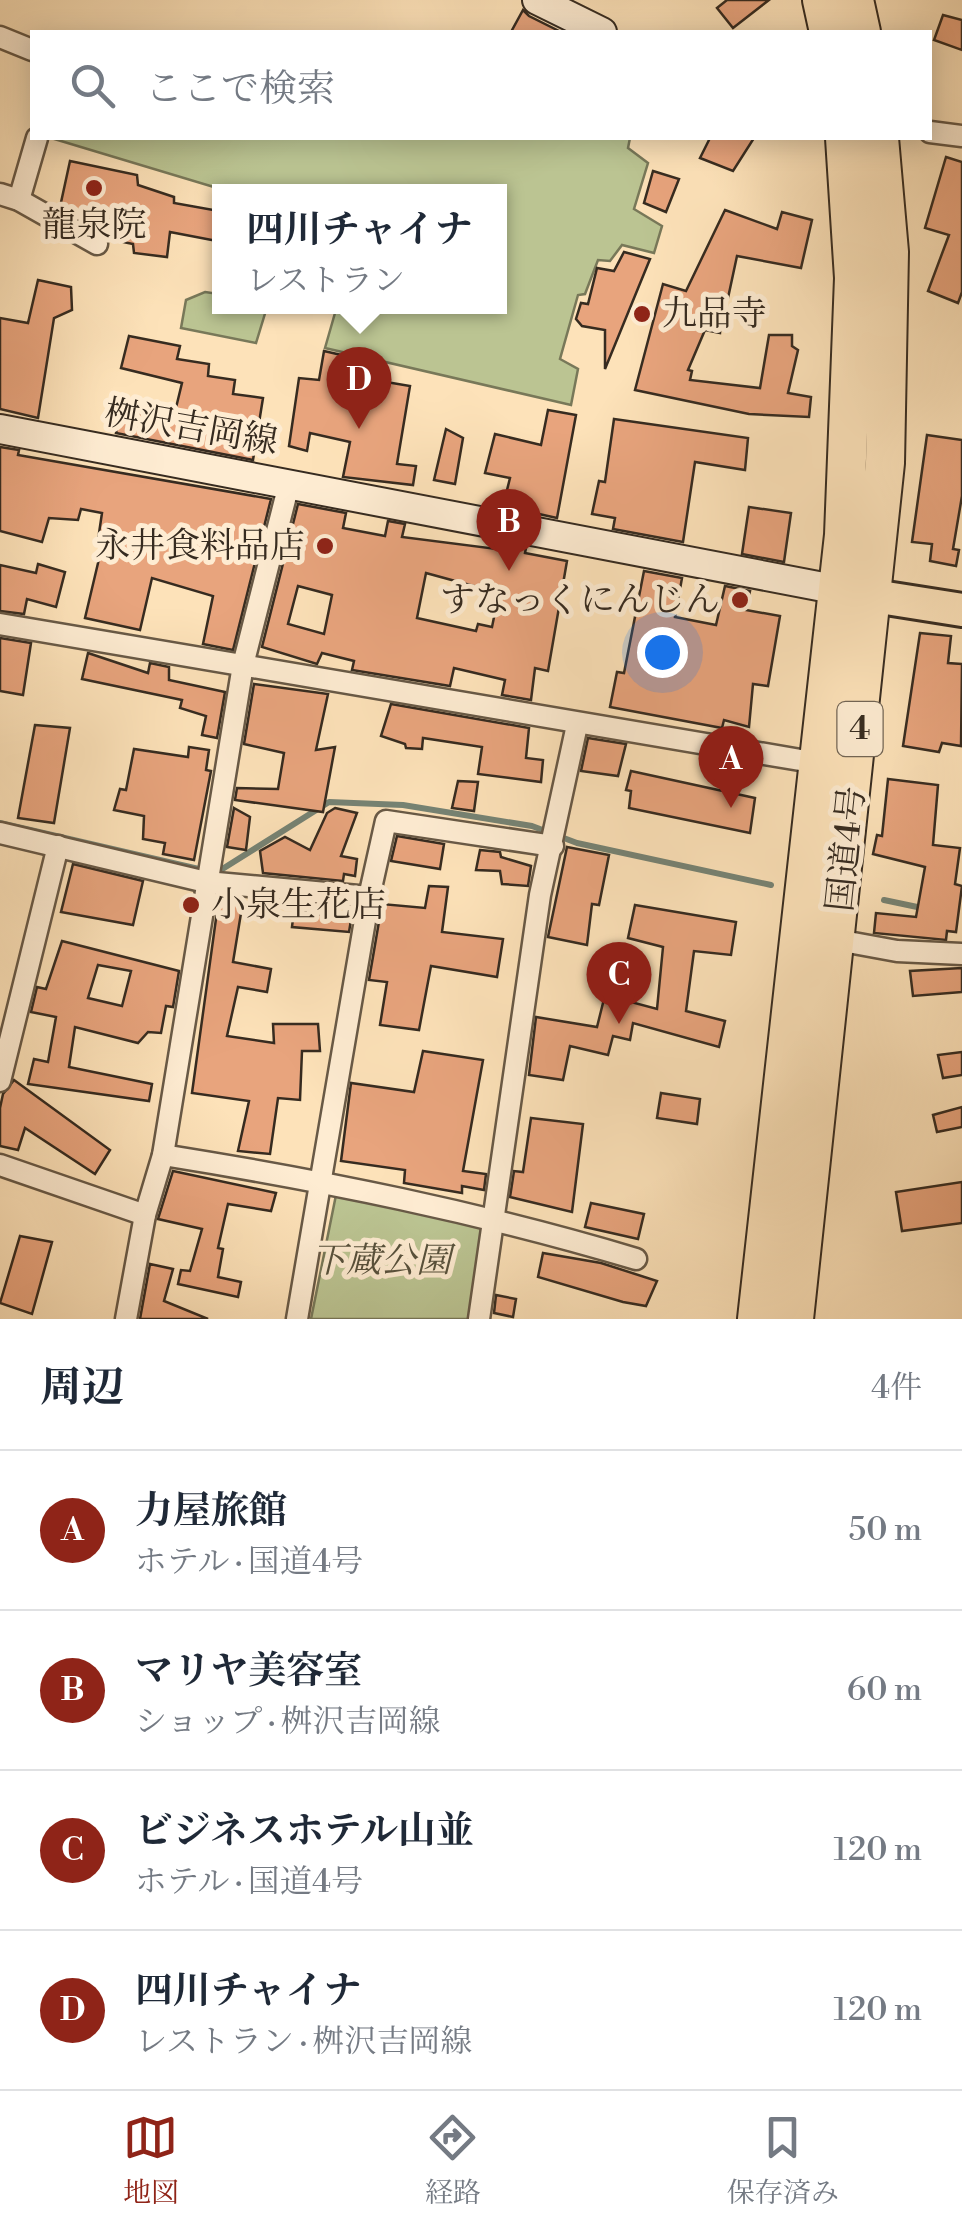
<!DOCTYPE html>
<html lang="ja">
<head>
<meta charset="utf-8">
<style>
	:root { --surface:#fff; --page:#f6f6f7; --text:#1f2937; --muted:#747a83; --line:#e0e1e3; --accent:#8f2418 }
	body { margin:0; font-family:"Libre Bodoni","Noto Serif JP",serif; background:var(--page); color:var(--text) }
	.you { position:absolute; left:662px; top:652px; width:35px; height:35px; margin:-25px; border:8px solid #fff; border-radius:50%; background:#1a73e8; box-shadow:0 0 0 15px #1a73e833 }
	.badge { display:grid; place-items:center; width:65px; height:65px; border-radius:50%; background:var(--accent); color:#fff; font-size:32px; font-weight:700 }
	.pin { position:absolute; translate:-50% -82px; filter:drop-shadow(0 2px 5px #0008) }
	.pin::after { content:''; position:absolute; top:52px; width:35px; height:30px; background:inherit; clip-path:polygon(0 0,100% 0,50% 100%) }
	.popup { position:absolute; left:212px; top:184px; width:295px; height:130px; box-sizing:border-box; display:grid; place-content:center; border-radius:0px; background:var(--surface); filter:drop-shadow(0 2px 8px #0005); font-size:32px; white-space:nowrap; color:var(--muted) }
	.popup b { font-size:38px; color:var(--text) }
	.popup::after { content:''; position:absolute; left:50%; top:100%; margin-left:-20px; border:20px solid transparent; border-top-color:var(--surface) }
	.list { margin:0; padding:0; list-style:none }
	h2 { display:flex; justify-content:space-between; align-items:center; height:130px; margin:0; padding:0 40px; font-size:42px }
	h2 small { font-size:32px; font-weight:400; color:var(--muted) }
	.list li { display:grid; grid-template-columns:65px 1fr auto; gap:30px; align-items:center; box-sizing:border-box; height:160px; padding:0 40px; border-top:2px solid var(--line) }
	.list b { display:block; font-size:38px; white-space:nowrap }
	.list p { margin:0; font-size:32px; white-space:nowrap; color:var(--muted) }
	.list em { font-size:32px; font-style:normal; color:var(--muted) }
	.icon { flex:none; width:55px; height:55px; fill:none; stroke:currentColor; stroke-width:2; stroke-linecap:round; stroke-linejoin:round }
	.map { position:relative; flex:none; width:962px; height:1319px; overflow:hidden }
	.search { position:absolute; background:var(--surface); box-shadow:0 5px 25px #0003; left:30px; right:30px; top:30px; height:110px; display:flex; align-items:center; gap:25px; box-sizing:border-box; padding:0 35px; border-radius:0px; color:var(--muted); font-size:38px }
	.sheet { height:770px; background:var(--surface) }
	nav { display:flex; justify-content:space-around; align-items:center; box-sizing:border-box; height:140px; border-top:2px solid var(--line); background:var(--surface); font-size:28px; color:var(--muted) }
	nav a { display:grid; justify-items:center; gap:5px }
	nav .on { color:var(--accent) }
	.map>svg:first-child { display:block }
</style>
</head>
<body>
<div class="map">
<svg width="962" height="1319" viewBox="0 0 962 1319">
	<rect width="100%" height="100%" fill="#fde2b9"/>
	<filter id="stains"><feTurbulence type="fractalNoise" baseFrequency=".002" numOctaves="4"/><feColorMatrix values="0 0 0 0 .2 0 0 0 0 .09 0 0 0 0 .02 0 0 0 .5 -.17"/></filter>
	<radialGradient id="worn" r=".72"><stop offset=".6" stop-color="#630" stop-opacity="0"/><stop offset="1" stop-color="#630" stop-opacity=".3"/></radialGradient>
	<g fill="#bbc492" stroke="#787859" stroke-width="2.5">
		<path d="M51,138h579l-2,10 20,15 -14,46 28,17 -8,27 -32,-8 -12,16 -12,-1 -13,34 -7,1 -18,64 18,10 -7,36 -246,-57 10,-35 -30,-6 194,-1v-114l-272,-1z"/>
		<path d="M205,292l14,2v12l48,1 -11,36 -75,-15 5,-28z"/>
		<path d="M336,1195l151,28 -17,96h-159z"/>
	</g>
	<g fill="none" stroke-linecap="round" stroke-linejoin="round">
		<g stroke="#768374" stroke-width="6">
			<path d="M0,823l203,47"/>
			<path d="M216,873l113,-71 74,3 129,21 45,17 194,42"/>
			<path d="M884,900l38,8"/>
		</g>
	</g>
	<g fill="#e8a47d" stroke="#362b20" stroke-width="2.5" fill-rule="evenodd">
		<path d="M727,0h42l-36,28 -16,-20z"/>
		<path d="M523,10l6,6 32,16h-50z"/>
		<path d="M943,15l19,5v30l-28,-10z"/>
		<path d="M710,138h44l-21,33 -33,-13z"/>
		<path d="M946,157l16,5v130l-4,11 -30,-12 21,-56 -24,-7z"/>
		<path d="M70,161l67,14 1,10 36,12v6l45,8 -2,30 -47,-9 -3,25 -33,-4 -1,-9 -10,-2v-19l-63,-16z"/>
		<path d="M653,171l26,8 -13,33 -22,-9z"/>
		<path d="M725,210l52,19 5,-17 30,8 -11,48 -64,-12 -9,42 -5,-1 -3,36 -15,-3 -17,40 4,1 -2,9 70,8 9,-53h23v11l6,4 -10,43 23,4 -2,20 -60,-3 -114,-24 28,-106 23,7z"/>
		<path d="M624,252l26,7 -45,110v-39l-23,-4 -6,-7 5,-16 7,1 9,-36 17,3z"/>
		<path d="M38,280l33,7 1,23 -18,8 -16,100 -38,-9v-91l28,5z"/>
		<path d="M129,336l51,10 -3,13 32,5 -1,12 27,4 -2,14 30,4 -10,62 -137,-27 5,-24 52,11 9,-37 -61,-15z"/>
		<path d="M324,351l26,6 -5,18 65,11 -13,78 19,2 -3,19 -70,-8 7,-35 -40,-9 -3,18 -18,-5 10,-68 20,2z"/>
		<path d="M548,410l28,5 -19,103 -54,-12 7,-28 -25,-5 10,-39 46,11z"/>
		<path d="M614,419l134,19 -3,32 -50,-8 -12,80 -70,-13 2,-11 -23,-4 7,-33 6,1z"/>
		<path d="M446,429l17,9 -8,46 -21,-4z"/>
		<path d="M927,435l35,5v56l-9,53 6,1 -3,16 -26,-5 2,-17 -20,-2z"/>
		<path d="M0,447l19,3 -1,5 253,44 -38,151 -30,-6 10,-48 -61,-18 -12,52 -55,-12 18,-76 -5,-2 4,-27 -21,-4 -3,11 -29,-2 -7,24 -42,-11z"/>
		<path d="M298,504l48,9 -3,15 42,8 3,-15 17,3 -3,13 102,13 2,-6 20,4 -1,5 42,8 -19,110 -13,-3 -4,32 -29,-5 3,-15 -51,-12 -4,18 -98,-16 2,-9 -32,-8 -5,11 -55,-17zM426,573l73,20 -7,34 -14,-3 -2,7 -59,-13zM298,586l34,9 -8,39 -36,-10z"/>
		<path d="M749,507l42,6 -7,49 -42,-8z"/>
		<path d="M38,564l27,8 -9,35 -29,-8 -3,15 -24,-3v-46l36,8z"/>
		<path d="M644,571l38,7 -7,39 41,8 9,-39 25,5 -4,19 34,6 -12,70 -15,-2 -4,43 -25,-7 -2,8 -112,-21 7,-35 7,1z"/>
		<path d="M920,633l31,3 -3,27 14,1 -1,82 -19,-3 -3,9 -36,-6z"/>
		<path d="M0,638l31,5 -8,52 -23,-4z"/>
		<path d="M88,653l60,20 2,-10 19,4v13l56,12 -8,46 -15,-3 4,-19 -26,-8 2,-8 -100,-21z"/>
		<path d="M254,684l74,10 -12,56 19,-3 -12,65 -88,-12 2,-12 41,1 6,-36 -40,-9z"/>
		<path d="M391,704l138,24 -3,30 17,2 -2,22 -63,-8 4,-27 -59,-9 -1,11 -16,-1 -1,-4 -24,-8z"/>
		<path d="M35,725l35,3 -16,95 -36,-5z"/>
		<path d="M588,738l38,6 -8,32 -37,-5z"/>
		<path d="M189,747l20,3 -3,20 5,1 -17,89 -31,-6 2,-11 -22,-4 1,-23 -30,-6 6,-21 6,1 8,-41 54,8z"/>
		<path d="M631,771l124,27 -5,35 -121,-25 2,-17 -5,-1z"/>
		<path d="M888,779l50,6 -5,60 27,3 -5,36 7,2 -6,46 -9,-1 -1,9 -72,-7 2,-20 40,4 9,-50 -52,-13 4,-19 5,1z"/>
		<path d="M458,781l20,1 -4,29 -22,-3z"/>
		<path d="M234,808l16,9 -4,33 -19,-3z"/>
		<path d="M335,808l22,5 -16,43 16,3 -2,17 -11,-2 -1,7 -80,-8 -3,-22 25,-14 25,13 17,-37z"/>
		<path d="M397,836l47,8 -4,25 -49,-8z"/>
		<path d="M567,847l42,8 -10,50 -7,-1 -5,41 -39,-8z"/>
		<path d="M480,850l20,2 1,5 30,9 -3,20 -26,-2 -2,-13 -24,-1z"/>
		<path d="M73,864l70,17 -10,44 -72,-13z"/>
		<path d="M429,886l19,1 -6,45 61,7 -6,38 -66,-11 -12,64 -39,-5 7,-43 -18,-2 13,-76 43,4z"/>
		<path d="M219,897l24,4 -10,61 38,7 -4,23 -29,-5 -11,49 47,7 -1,-19h45l2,27h-18l-2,49 -22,-2 -8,56 -32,-3 11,-50 -57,-8z"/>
		<path d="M635,905l101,17 -5,33 -37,-4 -8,60 39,10 -6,26 -86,-24 -3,17 -17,-4 -5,19 -38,-9 -7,34 -34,-5 7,-58 61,10 8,-32 52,14 6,-62 -35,-9z"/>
		<path d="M294,910l57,10 -2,12 -57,-5z"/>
		<path d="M62,941l117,30 -6,36 -7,-1 -5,27 -13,-1 -10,11 -63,-16 -6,40 83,17 -3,17 -121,-17 6,-25 14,3 8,-45 -25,-5 6,-25 9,2zM98,965l33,6 -9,35 -34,-8z"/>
		<path d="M962,968v24l-49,4 -3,-25z"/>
		<path d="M423,1051l60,9 -20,111 23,3 -2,16 -22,-4v7l-58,-10 1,-13 -64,-9 10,-78 63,9z"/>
		<path d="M962,1052v23l-19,3 -5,-23z"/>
		<path d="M14,1080l96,70 -15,24 -70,-46 -7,22 -18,-4v-38l3,-14z"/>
		<path d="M661,1093l39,6 -3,25 -40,-6z"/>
		<path d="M962,1107v20l-25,5 -4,-17z"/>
		<path d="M531,1118l52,6 -11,88 -62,-15 4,-26 9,1z"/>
		<path d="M173,1171l103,22 -5,18 -43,-7 -10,44 5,1 -5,28 23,5 -3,15 -60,-13 3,-14 9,1 12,-42 -44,-10z"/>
		<path d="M962,1182v41l-60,8 -6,-39z"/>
		<path d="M591,1203l53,11 -6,25 -53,-12z"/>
		<path d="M20,1236l32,6 -20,72 -32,-11z"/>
		<path d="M543,1253l58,10 56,18 -11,25 -23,-4 -85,-25z"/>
		<path d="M150,1264l23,5 -9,32 44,18h-68z"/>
		<path d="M496,1295l20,4 -3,18 -19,-4z"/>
	</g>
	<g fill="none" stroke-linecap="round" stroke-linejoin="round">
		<g stroke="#685946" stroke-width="25">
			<g id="street">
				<path d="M0,37l32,13"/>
				<path d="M930,132l32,4"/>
				<path d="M0,194l19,6 78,44"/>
				<path d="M19,200l18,-62"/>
				<path d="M0,624l818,139"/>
				<path d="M0,833l206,49 163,15"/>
				<path d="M837,940l60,11 65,3"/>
				<path d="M0,1081l58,-235"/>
				<path d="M163,1155c162,26 316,57 473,104"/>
				<path d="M0,1165l145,50"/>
				<path d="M126,1319l19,-104 18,-60 80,-490 46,-181"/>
				<path d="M297,1319l72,-422 17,-76 167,25"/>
				<path d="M479,1319l61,-424 37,-170"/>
			</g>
		</g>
		<g stroke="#362b20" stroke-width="32">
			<g id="secondary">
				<path d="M537,0l65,32"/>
				<path d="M0,429l839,161"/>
			</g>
		</g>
		<g stroke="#362b20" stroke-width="38">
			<path id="primary" d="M848,592l114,18"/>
		</g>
		<g stroke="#362b20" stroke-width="42">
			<g id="highway">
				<path d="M822,0l7,32"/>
				<path d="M854,0l7,32"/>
				<path d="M757,1319l87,-784 10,-257 -9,-140"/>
				<path d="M794,1319l91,-856 4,-211 -10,-114"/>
			</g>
		</g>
		<use href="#street" stroke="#feecd2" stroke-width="20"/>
		<use href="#secondary" stroke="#feecd2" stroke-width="28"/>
		<use href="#primary" stroke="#fde2b9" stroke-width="32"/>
		<use href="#highway" stroke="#fde2b9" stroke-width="38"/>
	</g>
	<g fill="#8f2418" stroke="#feecd2" stroke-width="4">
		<circle cx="94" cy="188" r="10"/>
		<circle cx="642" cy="314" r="10"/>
		<circle cx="325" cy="546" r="10"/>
		<circle cx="740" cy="600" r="10"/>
		<circle cx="191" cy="905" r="10"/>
	</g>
	<g text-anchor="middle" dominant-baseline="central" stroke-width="10" stroke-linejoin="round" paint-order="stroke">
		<rect fill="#feecd2" stroke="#726555" stroke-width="2.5" x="837.5" y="702" width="45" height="54" rx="8"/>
		<g font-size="32" font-weight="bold" fill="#362b20">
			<text x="860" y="729">4</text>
		</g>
		<g font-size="35" fill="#362b20" stroke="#feecd2" text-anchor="start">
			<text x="94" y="225" text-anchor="middle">龍泉院</text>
			<text x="662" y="314">九品寺</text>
			<text x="305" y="546" text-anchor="end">永井食料品店</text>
			<text x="720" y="600" text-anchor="end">すなっくにんじん</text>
			<text x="211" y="905">小泉生花店</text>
		</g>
		<g font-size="35" fill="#362b20" stroke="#feecd2">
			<text transform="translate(191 428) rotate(10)">桝沢吉岡線</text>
			<text transform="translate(847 849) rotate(-84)">国道4号</text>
		</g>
		<g font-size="35" font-style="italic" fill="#57513c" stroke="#feecd2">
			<text x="381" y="1261">下蔵公園</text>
		</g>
	</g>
	<rect width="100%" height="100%" filter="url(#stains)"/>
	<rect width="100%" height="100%" fill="url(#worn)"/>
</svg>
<div class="you"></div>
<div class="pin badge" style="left:731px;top:808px">A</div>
<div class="pin badge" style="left:509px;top:571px">B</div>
<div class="pin badge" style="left:619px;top:1024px">C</div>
<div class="pin badge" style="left:359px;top:429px">D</div>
<div class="popup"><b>四川チャイナ</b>レストラン</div>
<div class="search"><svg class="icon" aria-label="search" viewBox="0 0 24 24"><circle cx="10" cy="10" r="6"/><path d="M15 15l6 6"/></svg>ここで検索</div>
</div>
<section class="sheet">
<h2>周辺<small>4件</small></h2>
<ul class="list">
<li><span class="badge">A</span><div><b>力屋旅館</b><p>ホテル · 国道4号</p></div><em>50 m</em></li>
<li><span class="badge">B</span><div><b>マリヤ美容室</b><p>ショップ · 桝沢吉岡線</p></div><em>60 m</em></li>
<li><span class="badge">C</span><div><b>ビジネスホテル山並</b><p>ホテル · 国道4号</p></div><em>120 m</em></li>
<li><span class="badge">D</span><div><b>四川チャイナ</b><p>レストラン · 桝沢吉岡線</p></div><em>120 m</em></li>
</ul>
</section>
<nav>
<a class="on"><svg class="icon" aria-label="map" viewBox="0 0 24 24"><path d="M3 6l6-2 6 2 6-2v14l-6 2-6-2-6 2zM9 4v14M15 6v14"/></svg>地図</a>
<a><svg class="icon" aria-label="directions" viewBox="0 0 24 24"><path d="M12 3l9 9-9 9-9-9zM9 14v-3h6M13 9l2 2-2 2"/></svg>経路</a>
<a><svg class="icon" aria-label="saved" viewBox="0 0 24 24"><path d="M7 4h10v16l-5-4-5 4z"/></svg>保存済み</a>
</nav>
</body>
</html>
